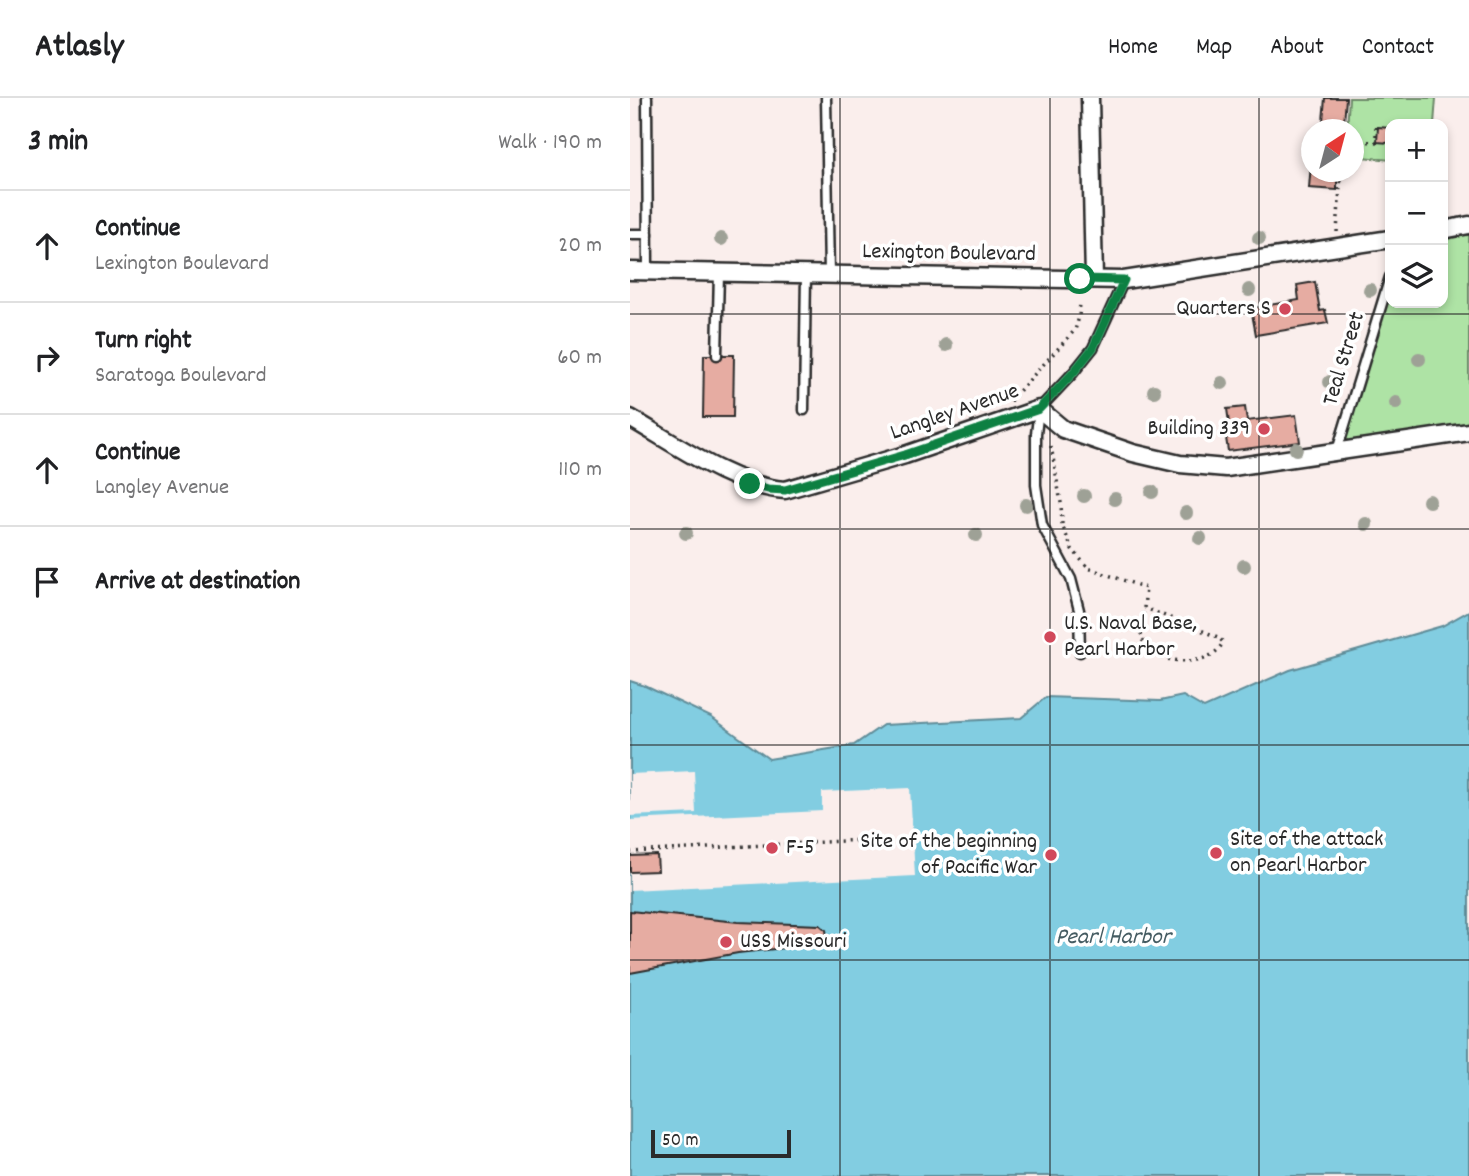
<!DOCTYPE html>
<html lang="en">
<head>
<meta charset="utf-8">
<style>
	:root { --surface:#fff; --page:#f6f6f6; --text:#202124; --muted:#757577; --line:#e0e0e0 }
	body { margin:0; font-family:Dekko,sans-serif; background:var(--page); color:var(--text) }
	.controls { position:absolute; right:21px; top:21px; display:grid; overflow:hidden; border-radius:14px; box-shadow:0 4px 10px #0003 }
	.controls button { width:63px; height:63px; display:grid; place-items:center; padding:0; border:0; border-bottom:2px solid var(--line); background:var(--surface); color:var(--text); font:35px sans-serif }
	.compass { position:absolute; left:671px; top:21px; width:63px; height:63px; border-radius:50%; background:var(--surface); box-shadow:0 4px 10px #0003; rotate:36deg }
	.scale { position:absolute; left:21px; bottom:18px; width:140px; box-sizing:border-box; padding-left:7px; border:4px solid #2b2b2b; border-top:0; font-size:19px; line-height:24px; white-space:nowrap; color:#2b2b2b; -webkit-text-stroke:5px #fff; paint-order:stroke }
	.stop { position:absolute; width:21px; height:21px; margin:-16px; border:5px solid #0b8043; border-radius:50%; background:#fff }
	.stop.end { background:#0b8043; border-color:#fff; box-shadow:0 2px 7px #0008 }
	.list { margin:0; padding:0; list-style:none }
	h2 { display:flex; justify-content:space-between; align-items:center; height:91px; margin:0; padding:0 28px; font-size:30px }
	h2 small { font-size:23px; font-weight:400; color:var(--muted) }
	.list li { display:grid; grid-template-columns:46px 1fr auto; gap:21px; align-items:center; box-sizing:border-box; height:112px; padding:0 28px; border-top:2px solid var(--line) }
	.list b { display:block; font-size:26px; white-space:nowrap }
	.list p { margin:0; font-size:23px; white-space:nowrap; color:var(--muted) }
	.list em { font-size:23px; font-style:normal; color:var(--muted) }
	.icon { flex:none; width:38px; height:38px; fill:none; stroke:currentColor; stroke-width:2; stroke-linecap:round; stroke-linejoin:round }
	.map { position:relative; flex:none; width:839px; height:1078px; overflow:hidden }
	header { display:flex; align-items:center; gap:42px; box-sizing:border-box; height:98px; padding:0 35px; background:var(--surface); border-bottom:2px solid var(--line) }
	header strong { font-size:33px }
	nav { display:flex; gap:38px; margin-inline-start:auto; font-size:24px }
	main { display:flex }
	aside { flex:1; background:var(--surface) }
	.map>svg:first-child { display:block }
</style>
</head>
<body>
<header>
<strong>Atlasly</strong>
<nav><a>Home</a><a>Map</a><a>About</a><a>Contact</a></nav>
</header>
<main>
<aside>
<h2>3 min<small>Walk · 190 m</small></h2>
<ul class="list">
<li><svg class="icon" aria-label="ahead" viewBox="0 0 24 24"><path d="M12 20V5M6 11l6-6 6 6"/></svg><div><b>Continue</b><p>Lexington Boulevard</p></div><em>20 m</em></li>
<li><svg class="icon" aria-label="right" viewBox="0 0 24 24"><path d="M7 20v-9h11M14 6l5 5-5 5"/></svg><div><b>Turn right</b><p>Saratoga Boulevard</p></div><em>60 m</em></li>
<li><svg class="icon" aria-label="ahead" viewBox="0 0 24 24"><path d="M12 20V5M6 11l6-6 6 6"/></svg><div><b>Continue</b><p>Langley Avenue</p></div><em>110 m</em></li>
<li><svg class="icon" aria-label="arrive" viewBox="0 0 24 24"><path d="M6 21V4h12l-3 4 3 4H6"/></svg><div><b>Arrive at destination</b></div></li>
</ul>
</aside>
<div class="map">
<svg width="839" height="1078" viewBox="0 0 839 1078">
	<rect width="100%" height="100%" fill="#faeeec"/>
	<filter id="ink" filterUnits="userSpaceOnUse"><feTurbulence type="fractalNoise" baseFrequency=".0143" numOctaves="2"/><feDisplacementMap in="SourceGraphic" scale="14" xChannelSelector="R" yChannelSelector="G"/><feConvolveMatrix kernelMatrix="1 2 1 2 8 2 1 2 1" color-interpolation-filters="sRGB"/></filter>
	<g filter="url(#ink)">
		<g fill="#aee3a5" stroke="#6c8768" stroke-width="2">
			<path d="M719,0h87l-2,26h-44v36l-36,-4v-26h-7z"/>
			<path d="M839,127v207l-132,21 53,-176v26h53v-73z"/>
		</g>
		<path fill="#82cde1" stroke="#5f8c98" stroke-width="2" d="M839,513v565h-839v-495l15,5 66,31 58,42 85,-14 29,-20 138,-7 25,-21 114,4 23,-5 21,12 86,-38 152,-44z"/>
		<g fill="#faeeec">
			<path d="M64,673l2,42 -66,3v-42z"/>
			<path d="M280,690l5,88 -285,14v-70l192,-9v-19z"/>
		</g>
		<g fill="#e6aca2" stroke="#2b2b2b" stroke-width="2">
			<path d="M695,0h21l-2,25 -21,-2z"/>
			<path d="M748,29l12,1v15l-13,-1z"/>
			<path d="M682,53v21h25v18l-28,-2z"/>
			<path d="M685,184l5,29 5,-1 3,13 -72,12 -5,-27 48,-8 -2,-15z"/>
			<path d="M74,257h30l-1,62h-30z"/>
			<path d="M615,309l2,14 49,-6 4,27 -72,9 -2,-13 5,-1 -4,-28z"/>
			<path d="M27,757l1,16 -28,1v-16z"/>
			<path d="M0,813l108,11 82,3 6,5 1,6 -2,5 -5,3 -82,9 -108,20z"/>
		</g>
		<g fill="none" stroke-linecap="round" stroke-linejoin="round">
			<g stroke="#2b2b2b" stroke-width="13">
				<g id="service">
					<path d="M17,0l1,173"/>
					<path d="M196,0l3,177"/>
					<path d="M0,136h18"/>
					<path d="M87,257l2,-82"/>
					<path d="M174,312l2,-136"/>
					<path d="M707,353l53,-174"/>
					<path d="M450,554l-1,-42 -8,-31 -29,-54 -6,-40v-51l3,-25 34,-36 20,-25 31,-68"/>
				</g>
			</g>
			<g stroke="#2b2b2b" stroke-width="21">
				<g id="minor">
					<path d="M460,0l4,181"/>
					<path d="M813,132l26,-5"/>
					<path d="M0,173l494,9 266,-41"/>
					<path d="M0,320c44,25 104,69 155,72l120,-35 134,-46 24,20 70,24 47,11 46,4 243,-36"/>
				</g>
			</g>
			<g stroke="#2b2b2b" stroke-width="3.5" stroke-dasharray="2 5" stroke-linecap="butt">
				<path d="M714,32v-7"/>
				<path d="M724,43l22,1v-16"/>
				<path d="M707,134l4,-60"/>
				<path d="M380,303l65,-71 4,-13 1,-16"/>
				<path d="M421,348l10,57 1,22 10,24 16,19 58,20 -5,49 8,17c22,8 62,14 74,-12l-5,-5 -73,-29"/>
				<path d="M0,754l253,-13"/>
			</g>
			<use href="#service" stroke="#fff" stroke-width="8"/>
			<use href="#minor" stroke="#fff" stroke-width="16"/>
		</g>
		<g fill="#9ea196">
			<circle cx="629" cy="140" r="7"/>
			<circle cx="91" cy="141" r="7"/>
			<circle cx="619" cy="192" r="7"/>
			<circle cx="740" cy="192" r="7"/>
			<circle cx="316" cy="247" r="7"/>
			<circle cx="789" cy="261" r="7"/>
			<circle cx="700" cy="284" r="7"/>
			<circle cx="592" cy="285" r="7"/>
			<circle cx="524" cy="293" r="7"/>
			<circle cx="766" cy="305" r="7"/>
			<circle cx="666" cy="351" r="7"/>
			<circle cx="522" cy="394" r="7"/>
			<circle cx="454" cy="398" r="7"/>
			<circle cx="485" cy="401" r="7"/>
			<circle cx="799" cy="403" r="7"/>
			<circle cx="396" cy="407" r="7"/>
			<circle cx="556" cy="415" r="7"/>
			<circle cx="736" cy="426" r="7"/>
			<circle cx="56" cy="435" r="7"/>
			<circle cx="346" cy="437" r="7"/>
			<circle cx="570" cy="440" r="7"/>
			<circle cx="614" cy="468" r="7"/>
		</g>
	</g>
	<g fill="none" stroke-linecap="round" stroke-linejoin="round" filter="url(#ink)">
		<path stroke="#0b8043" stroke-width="9" d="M120,386l18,5 17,1 120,-35 134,-46 34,-36 20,-25 31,-68 -44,-1"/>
	</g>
	<path fill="none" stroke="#2b2b2b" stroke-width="2" stroke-opacity="0.55" d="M210,0v1078M420,0v1078M629,0v1078M0,216h839M0,431h839M0,647h839M0,862h839"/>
	<g fill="#d1495b" stroke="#fff" stroke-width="2.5">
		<circle cx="655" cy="211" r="7"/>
		<circle cx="634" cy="331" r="7"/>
		<circle cx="420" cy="539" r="7"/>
		<circle cx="142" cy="750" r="7"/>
		<circle cx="586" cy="755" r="7"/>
		<circle cx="421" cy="757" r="7"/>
		<circle cx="96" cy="844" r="7"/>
	</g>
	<g text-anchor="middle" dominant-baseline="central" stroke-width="7" stroke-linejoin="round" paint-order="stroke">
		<g font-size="23" fill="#2b2b2b" stroke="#fff">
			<text transform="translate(319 156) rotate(1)">Lexington Boulevard</text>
			<text transform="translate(715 261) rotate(-73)">Teal Street</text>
			<text transform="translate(325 315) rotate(-19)">Langley Avenue</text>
		</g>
		<g font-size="23" fill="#2b2b2b" stroke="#fff" text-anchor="start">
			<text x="641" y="211" text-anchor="end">Quarters S</text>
			<text x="620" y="331" text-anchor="end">Building 339</text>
			<text x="434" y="526">U.S. Naval Base,<tspan x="434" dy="26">Pearl Harbor</tspan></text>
			<text x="600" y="742">Site of the attack<tspan x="600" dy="26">on Pearl Harbor</tspan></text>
			<text x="407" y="744" text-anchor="end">Site of the beginning<tspan x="407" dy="26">of Pacific War</tspan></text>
			<text x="156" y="750">F-5</text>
			<text x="110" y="844">USS Missouri</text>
		</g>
		<g font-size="24" font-style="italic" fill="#455c62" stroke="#fff">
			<text x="483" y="840">Pearl Harbor</text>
		</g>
	</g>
</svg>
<div class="controls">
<button>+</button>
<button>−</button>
<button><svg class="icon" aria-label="layers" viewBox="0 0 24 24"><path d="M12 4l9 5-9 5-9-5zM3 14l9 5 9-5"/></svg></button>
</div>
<svg class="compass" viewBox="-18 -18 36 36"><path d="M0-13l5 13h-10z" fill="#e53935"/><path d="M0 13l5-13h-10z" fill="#757577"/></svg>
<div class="scale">50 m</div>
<div class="stop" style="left:450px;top:181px"></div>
<div class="stop end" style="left:120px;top:386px"></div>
</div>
</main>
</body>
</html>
